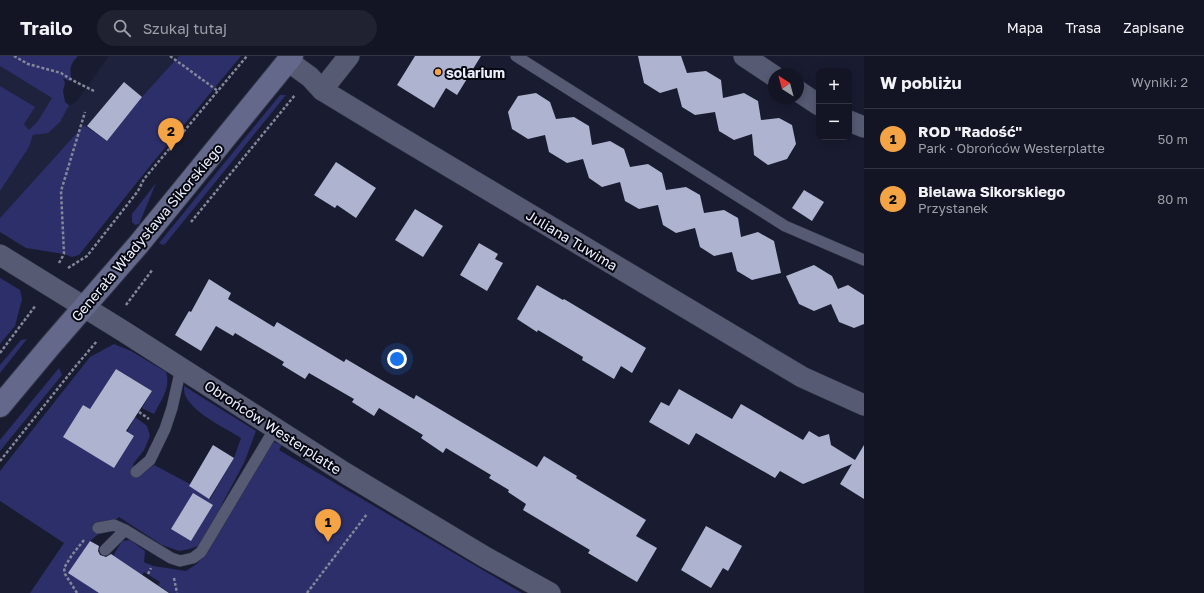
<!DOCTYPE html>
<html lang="pl">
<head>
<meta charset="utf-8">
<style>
	:root { --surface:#131525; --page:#202232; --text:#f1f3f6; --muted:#9d9fa7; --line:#323442; --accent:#f4a444 }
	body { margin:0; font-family:"Golos Text",sans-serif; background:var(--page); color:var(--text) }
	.controls { position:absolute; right:12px; top:12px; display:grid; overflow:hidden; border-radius:8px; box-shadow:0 2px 10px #0003 }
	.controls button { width:36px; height:36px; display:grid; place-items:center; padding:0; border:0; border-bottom:1px solid var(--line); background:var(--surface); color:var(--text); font:20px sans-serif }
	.compass { position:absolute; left:768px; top:12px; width:36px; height:36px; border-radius:50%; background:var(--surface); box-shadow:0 2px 10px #0003; rotate:324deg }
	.you { position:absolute; left:397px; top:303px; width:14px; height:14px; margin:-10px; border:3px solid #fff; border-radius:50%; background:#1a73e8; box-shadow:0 0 0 6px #1a73e833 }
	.badge { display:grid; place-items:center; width:26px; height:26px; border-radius:50%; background:var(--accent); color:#111; font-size:13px; font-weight:700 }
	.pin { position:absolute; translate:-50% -33px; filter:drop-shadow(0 1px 2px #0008) }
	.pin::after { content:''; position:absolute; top:21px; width:14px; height:12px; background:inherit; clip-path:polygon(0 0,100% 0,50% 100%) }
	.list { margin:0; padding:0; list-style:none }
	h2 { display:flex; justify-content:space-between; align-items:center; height:52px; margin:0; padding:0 16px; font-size:17px }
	h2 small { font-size:13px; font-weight:400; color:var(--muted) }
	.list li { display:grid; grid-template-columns:26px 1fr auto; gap:12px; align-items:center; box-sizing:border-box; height:60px; padding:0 16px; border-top:1px solid var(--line) }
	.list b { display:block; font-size:15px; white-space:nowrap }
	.list p { margin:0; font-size:13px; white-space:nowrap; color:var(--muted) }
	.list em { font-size:13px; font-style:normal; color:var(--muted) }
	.icon { flex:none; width:22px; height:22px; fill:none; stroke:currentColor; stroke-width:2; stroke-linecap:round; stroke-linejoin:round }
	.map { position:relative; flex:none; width:864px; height:537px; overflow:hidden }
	header { display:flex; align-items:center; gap:24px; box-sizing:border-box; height:56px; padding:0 20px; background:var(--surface); border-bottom:1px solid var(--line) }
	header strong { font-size:19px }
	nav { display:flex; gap:22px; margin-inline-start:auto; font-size:14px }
	.search { width:280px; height:36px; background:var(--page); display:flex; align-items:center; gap:10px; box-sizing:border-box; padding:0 14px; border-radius:22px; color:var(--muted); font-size:15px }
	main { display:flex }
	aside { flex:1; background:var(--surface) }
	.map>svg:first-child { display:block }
</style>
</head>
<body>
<header>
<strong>Trailo</strong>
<div class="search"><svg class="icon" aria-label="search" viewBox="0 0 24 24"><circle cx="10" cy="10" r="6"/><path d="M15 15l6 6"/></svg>Szukaj tutaj</div>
<nav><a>Mapa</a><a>Trasa</a><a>Zapisane</a></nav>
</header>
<main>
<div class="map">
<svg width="864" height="537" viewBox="0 0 864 537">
	<rect width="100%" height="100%" fill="#191c31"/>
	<path fill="#1f223d" d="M109,0h70l-37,41 -35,44 -19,-15 -4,-1 -84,93v-27l29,-44 4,-12 -33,-30v-39l68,41 9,-6z"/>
	<g fill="#2c2f6a">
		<path d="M0,0h78c-8,8 -9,13 -6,24l-3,1 -6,-3 2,5 -2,8 2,11 5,4 -2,1 -8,15 -12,11 -15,2 -4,12 -29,44v-105l35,21 -11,17 5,6 9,-9 14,-23 -52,-32z"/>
		<path d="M179,0h62l-87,105 -75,94 -7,2 -8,-3 -38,-6 -26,-16v-14l84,-93 23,16 35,-44z"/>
		<path d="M280,39h6l-121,149 -2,1 -4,-2z"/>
		<path d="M156,127l-17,41 -4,1 -3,-3v-8z"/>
		<path d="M0,222l20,12 2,9 -7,27 -15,18z"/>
		<path d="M27,283l-27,34v-8l21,-25z"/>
		<path d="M114,288l17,7 35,21c5,16 -5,28 -12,42l-12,-6 10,-17 -36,-22 -26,40 -7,-4 -19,32 50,31 13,-36 8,-15 12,9 3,10 -6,14 -11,14 4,13 17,-12 36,19 -1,2 21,13 24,-41 7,-20c-16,-10 -48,-25 -56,-43 -1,-3 -1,-6 -1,-9l72,45 -12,32 -21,39 -6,15 -14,25 -5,4 -9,3 -10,2 -17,-6 -43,-28 -29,24 -21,32 39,20h-78l34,-50 -64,-42v-30l90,-114z"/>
		<path d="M59,312l3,7 -62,76v-11z"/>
		<path d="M272,385l10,4 -3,5 243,143h-352l-12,-8 2,-3 -16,-10 -2,3 -32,-14 12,-20 8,-1 15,11 -1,11 9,4 33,5 12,-8z"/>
	</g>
	<g fill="#aeb3cf">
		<path d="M415,0h66l-24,39 -11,-7 -12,20 -37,-23z"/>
		<path d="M638,0h43l6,17 19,-2 15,9 2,18 21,-5 14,8 3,19 18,-2 13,7 4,19 -9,15 -19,6 -14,-10 -2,-21 -18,6 -15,-9 -4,-19 -20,3 -13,-8 -5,-19 -17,5 -16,-10z"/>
		<path d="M124,26l18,15 -35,44 -20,-15z"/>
		<path d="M536,37l14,9 6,17 18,-2 15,9 3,19 18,-4 14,8 6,18 18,-3 14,9 4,17 20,-3 14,8 4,18 20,-3 14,8 3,19 17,-5 16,9 7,32 -29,7 -15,-9 -5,-19 -18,4 -14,-9 -5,-19 -19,5 -13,-8 -5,-20 -19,4 -14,-8 -5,-19 -18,5 -13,-9 -6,-19 -16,4 -18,-11 -4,-17 -17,4 -16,-10 -4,-17 10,-16z"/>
		<path d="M336,106l40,26 -20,30 -19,-13 -2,3 -21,-13z"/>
		<path d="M804,134l20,12 -12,19 -20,-13z"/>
		<path d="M415,153l28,17 -20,31 -28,-17z"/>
		<path d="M479,187l19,11 -3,5 8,4 -16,28 -27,-16z"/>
		<path d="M814,209l18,11 6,13 10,-4 16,10v29l-10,4 -15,-6 -8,-18 -17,7 -15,-7 -13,-28z"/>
		<path d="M209,223l22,14 -3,6 46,28 3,-5 67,40 2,-3 68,40 2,-4 121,72 7,-11 33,20 -1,2 70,42 -10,16 21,12 -20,34 -49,-29 2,-3 -67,-40 3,-6 -18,-12 1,-2 -20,-12 2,-3 -45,-27 -3,5 -22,-15 2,-3 -44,-27 -5,8 -22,-14 2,-3 -45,-26 -4,6 -23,-14 2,-3 -49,-29 -2,3 -17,-10 -15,25 -26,-16 14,-24 2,1z"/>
		<path d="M537,229l26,15 1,-1 82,49 -14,25 -11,-7 -7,13 -32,-19 1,-3 -45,-27 -1,2 -20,-13z"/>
		<path d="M116,313l36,22 -26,40 8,5 -20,32 -51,-31 20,-32 7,4z"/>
		<path d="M679,333l53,30 9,-15 62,36 6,-9 10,6 10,-3 2,11 24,15 9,-15v54l-24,-15 12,-20 -49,20 -23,-13 -5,7 -79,-45 -7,12 -40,-23 12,-20 8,4z"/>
		<path d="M213,389l21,13 -25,41 -20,-13z"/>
		<path d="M193,437l20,12 -22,36 -20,-12z"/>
		<path d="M706,470l36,20 -14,25 -5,-3 -12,20 -30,-18z"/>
		<path d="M90,485l9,5 -1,5 2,4 6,2 5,-3 58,39h-70l-31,-20z"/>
	</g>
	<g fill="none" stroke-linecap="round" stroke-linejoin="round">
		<g stroke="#333546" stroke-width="12">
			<g id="lane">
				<path d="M516,0l269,170 79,34"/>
				<path d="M136,416l14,-12 15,-31 7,-21 9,-40"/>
				<path d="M98,472l16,-3 11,5 46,28 9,3 13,-3 8,-6 74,-124"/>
				<path d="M105,494l20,-20"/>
			</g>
		</g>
		<g stroke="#333546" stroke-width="22">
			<g id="street">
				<path d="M744,0l30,20"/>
				<path d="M288,5l22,16 12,13 66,40 414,247 62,28"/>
				<path d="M322,34l27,-34"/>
				<path d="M798,35l21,14"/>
				<path d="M849,65l15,6"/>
				<path d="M0,199l123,76 222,142 140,84 65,36"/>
			</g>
		</g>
		<g stroke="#333546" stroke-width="24">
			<path id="secondary" d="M0,350l51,-61 87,-100 154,-189"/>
		</g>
		<g stroke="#848799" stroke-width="2.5" stroke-dasharray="3 2" stroke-linecap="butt">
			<path d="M14,0l14,8 33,9 11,7 22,11"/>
			<path d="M170,0l48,35"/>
			<path d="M191,166l104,-127"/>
			<path d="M59,207l5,-9 -3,-63 24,-79"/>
			<path d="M68,212l19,-12 51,-65 6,-12 103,-123"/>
			<path d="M126,249l27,-36"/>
			<path d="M0,297l36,-48"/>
			<path d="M139,356l10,7"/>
			<path d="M0,405l75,-94 22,-26"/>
			<path d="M148,518l3,-6"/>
			<path d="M174,522l3,15"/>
			<path d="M77,537l-12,-19 -1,-6 8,-13 12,-15"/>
			<path d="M307,537l60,-79"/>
		</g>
		<use href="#lane" stroke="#565a73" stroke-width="11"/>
		<use href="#street" stroke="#565a73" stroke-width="21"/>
		<use href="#secondary" stroke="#64698c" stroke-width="22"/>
	</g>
	<circle fill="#f4a444" stroke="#060710" stroke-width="1.5" cx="438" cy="16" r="4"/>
	<g text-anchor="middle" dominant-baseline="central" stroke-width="4" stroke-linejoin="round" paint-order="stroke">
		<g font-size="14" font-weight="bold" fill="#eceffe" stroke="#060710" text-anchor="start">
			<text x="446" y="16">solarium</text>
		</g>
		<g font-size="14" fill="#eceffe" stroke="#060710">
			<text transform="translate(147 176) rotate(-50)">Generała Władysława Sikorskiego</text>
			<text transform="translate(572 184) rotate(31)">Juliana Tuwima</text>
			<text transform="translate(273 371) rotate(33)">Obrońców Westerplatte</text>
		</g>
	</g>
</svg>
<div class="controls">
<button>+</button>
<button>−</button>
</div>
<svg class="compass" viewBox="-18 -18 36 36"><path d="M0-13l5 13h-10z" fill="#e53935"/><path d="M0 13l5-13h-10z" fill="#9d9fa7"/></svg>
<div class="you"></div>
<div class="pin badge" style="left:328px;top:486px">1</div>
<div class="pin badge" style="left:171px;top:95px">2</div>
</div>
<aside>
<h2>W pobliżu<small>Wyniki: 2</small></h2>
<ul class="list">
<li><span class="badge">1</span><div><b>ROD &quot;Radość&quot;</b><p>Park · Obrońców Westerplatte</p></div><em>50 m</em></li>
<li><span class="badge">2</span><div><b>Bielawa Sikorskiego</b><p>Przystanek</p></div><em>80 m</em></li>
</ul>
</aside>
</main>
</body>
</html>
